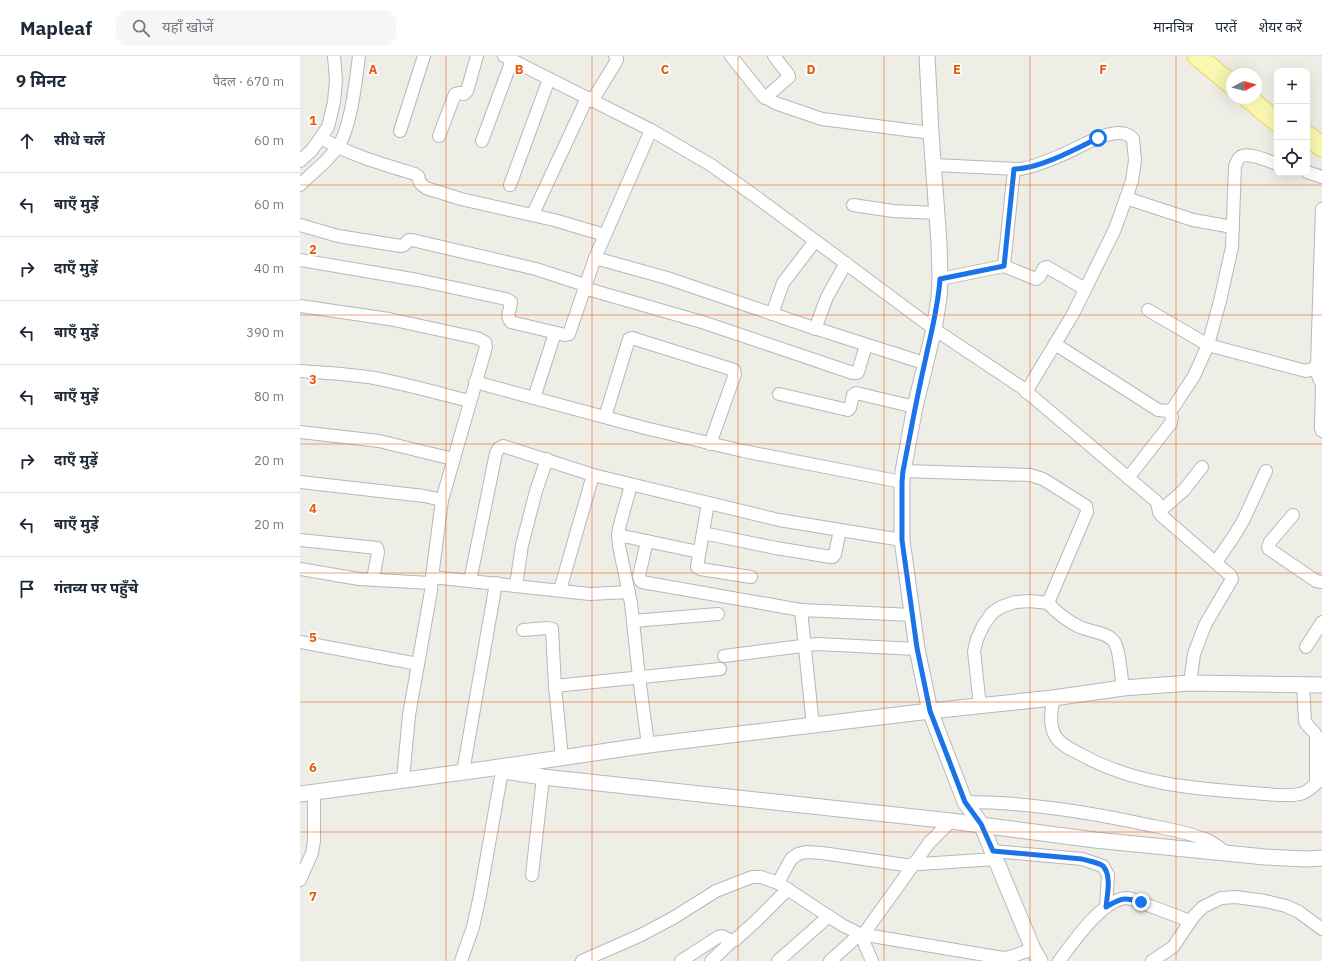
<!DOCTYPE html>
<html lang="hi">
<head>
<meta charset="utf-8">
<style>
	:root { --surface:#fff; --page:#f6f6f7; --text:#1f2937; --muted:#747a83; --line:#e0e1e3 }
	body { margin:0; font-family:"IBM Plex Sans","Noto Sans Devanagari",sans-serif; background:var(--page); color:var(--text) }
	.controls { position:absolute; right:12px; top:12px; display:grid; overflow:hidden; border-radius:8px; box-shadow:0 4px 16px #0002 }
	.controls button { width:36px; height:36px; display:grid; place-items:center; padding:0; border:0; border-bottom:1px solid var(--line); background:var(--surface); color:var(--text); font:20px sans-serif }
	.compass { position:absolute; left:926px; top:12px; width:36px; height:36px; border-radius:50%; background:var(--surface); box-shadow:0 4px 16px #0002; rotate:83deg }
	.stop { position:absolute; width:12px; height:12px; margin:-9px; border:3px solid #1a73e8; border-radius:50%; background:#fff }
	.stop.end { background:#1a73e8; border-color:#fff; box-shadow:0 1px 4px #0008 }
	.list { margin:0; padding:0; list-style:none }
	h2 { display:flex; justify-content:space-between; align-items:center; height:52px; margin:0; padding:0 16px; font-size:17px }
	h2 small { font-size:13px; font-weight:400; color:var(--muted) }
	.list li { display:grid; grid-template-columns:26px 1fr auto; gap:12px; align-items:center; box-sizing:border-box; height:64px; padding:0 16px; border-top:1px solid var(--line) }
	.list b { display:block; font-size:15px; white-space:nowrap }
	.list em { font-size:13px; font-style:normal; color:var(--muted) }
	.icon { flex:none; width:22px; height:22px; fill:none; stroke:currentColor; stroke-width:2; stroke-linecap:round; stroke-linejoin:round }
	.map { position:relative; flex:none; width:1022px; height:905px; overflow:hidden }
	header { display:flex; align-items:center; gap:24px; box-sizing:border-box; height:56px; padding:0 20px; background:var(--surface); border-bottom:1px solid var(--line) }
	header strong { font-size:19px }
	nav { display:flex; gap:22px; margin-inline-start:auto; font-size:14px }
	.search { width:280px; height:36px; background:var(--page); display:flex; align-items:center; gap:10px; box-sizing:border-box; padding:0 14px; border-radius:12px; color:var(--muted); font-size:15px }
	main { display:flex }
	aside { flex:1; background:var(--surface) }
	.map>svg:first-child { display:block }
</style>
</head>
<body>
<header>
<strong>Mapleaf</strong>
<div class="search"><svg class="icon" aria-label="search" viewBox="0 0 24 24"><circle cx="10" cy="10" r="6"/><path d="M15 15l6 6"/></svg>यहाँ खोजें</div>
<nav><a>मानचित्र</a><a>परतें</a><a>शेयर करें</a></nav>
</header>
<main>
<aside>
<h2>9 मिनट<small>पैदल · 670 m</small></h2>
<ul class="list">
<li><svg class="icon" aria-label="ahead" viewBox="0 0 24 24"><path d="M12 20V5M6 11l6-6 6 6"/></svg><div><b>सीधे चलें</b></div><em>60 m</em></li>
<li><svg class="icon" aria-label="left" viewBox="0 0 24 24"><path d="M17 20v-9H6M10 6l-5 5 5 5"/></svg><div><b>बाएँ मुड़ें</b></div><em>60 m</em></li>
<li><svg class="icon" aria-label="right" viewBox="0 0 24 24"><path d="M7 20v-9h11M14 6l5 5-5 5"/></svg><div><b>दाएँ मुड़ें</b></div><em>40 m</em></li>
<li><svg class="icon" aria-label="left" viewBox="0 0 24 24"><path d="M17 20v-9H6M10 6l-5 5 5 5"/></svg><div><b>बाएँ मुड़ें</b></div><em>390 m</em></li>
<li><svg class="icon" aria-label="left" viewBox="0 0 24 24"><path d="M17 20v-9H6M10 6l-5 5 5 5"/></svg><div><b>बाएँ मुड़ें</b></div><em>80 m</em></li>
<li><svg class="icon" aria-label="right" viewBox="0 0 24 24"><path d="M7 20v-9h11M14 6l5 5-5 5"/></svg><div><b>दाएँ मुड़ें</b></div><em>20 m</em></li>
<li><svg class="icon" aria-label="left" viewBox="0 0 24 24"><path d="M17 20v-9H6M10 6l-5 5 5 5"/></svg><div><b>बाएँ मुड़ें</b></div><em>20 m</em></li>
<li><svg class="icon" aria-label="arrive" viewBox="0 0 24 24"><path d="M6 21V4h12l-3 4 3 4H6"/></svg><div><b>गंतव्य पर पहुँचे</b></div></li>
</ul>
</aside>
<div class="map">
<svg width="1022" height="905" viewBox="0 0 1022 905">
	<rect width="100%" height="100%" fill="#efeee6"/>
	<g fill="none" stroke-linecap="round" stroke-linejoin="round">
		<g stroke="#b6b7bc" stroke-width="14">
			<g id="minor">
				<path d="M204,0l147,74 60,35 48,34 175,130 87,58 136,115 2,10 3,4 69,60 1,3 -27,46 -11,29 -4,29"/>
				<path d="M431,0l31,39 13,8 47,16 109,14"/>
				<path d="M465,42l24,-21 -1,-3 -14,-18"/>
				<path d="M292,45l24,-39 1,-3 -2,-3"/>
				<path d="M100,75l24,-75"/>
				<path d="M139,80l16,-42 4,-1 5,1 3,-3 10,-35"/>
				<path d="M21,82c29,17 61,26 94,36l3,2 2,7 6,5 35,11 93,21 51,15"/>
				<path d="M182,85l30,-81"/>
				<path d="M0,105l12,-11 16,-23 6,-25 2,-22 -2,-24"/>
				<path d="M634,109l86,4c15,-2 30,-9 44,-15 15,-6 55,-33 69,-15l2,21 -3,21 -17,48 -42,85 -47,78"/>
				<path d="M1007,116l15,5"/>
				<path d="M0,129c12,-12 27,-23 37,-37 14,-19 19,-68 22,-92"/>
				<path d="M210,129l39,-106"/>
				<path d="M826,142l67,22 40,7"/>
				<path d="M553,149l40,6 44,2"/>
				<path d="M233,158l54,-116"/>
				<path d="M0,169l38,11 63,10 3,-1 5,-5h3l124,29 49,16"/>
				<path d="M295,202l72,20 141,48 116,37"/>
				<path d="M0,204l118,20 88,19 5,3c0,8 -6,13 0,20l54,13 4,-1 26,-76 56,-128"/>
				<path d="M704,210l10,-97"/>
				<path d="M640,223l64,-13 32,13 3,-2 5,-9 3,-1 38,22"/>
				<path d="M284,232l118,34 151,51h4l1,-1 8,-27"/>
				<path d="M0,250l89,13 88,19 8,4 1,5 -44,153 -10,77 -1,14 -22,124 -6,64"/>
				<path d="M848,254l60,35 98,26 9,-3 2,-3 5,-156"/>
				<path d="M472,258l11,-31 32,-42"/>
				<path d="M515,273l12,-32 19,-34"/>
				<path d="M755,288l103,66 11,1 4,-3 21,-32 14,-31 12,-44 12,-54 3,-81c2,-4 3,-9 7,-10 8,-3 27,5 35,8"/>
				<path d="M1015,312l7,17 -1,43 1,3"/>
				<path d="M0,315c25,2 49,3 74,7 32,6 64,15 95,23"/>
				<path d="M175,326l170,46 98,23 159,31"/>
				<path d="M479,338l69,16 2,-2 3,-13 3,-2 59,14"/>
				<path d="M234,342l21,-65"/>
				<path d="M305,361l24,-78 3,-1 102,32 1,4 -25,70"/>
				<path d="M0,376l79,9 74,18"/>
				<path d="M603,415l127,4 13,4 43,27 1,6 -39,91 -18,-2 -15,1 -14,5 -9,6 -9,13 -6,13 -3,12 6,55"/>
				<path d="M828,422l43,-55 1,-6 -3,-6"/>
				<path d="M0,426l124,14 18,4"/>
				<path d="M331,429l-12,43 -1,7 1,11 12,57 8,74 9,68"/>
				<path d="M408,447l-11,64 3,2 51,8"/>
				<path d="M859,456l25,-22 18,-23"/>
				<path d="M993,459l-23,27 -2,5 1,2 47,32 6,1"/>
				<path d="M403,477l73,15 55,9h2l2,-3 5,-24"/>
				<path d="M318,479l81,17"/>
				<path d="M0,484l77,8 1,4 -5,27"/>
				<path d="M347,485l-8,35 1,4 2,2 159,28"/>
				<path d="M916,506l18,-26 10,-17 22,-48"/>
				<path d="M0,513l59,10 72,4"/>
				<path d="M132,521l158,17 39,-2"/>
				<path d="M170,525l26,-128 3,-5 4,-2 90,29 186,45 123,20"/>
				<path d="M216,529l6,-40 14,-54 11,-32"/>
				<path d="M260,534l33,-115"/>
				<path d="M748,547c9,10 19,18 32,24 10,5 29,5 35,16 5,9 6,34 8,45"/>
				<path d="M333,565l85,-7"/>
				<path d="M223,574l24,-2 5,1 3,57"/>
				<path d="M0,586l118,22"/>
				<path d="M1006,591l16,-25"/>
				<path d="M424,600l93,-12 100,5"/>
				<path d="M1003,628l2,37c2,6 8,8 11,14v48"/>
				<path d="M753,642c-1,12 -5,27 3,39 5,8 16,13 24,17 53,30 115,35 174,39 15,1 31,4 46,1 10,-2 13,-10 22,-14"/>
				<path d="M513,670l-12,-116 112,5"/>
				<path d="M262,702l-7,-72 165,-17"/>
				<path d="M163,716l33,-189"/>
				<path d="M665,746c59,0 117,9 174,21 23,5 47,8 68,17 7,3 14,9 20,13"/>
				<path d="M693,795l89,8 21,7 5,9 -2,32"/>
				<path d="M232,819l11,-98"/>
				<path d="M0,824l12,-27 2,-12v-49"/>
				<path d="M478,827l13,-24 7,-5 8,-2 16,1 83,12 91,-6"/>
				<path d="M161,905l12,-34 7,-32 22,-124"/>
				<path d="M282,905l59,-26 32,-17 43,-27 36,-14h9l17,6 64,42 18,9 143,24 7,-1 23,-8"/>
				<path d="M381,905l37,-24 4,-1 10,5 3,-1 21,-19 32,-32"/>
				<path d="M411,905l21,-20"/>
				<path d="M478,905l51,-45"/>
				<path d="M530,905l30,-27"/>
				<path d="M572,905l-7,-16 -2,-10 66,-92 22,-22"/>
				<path d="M759,905c13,-17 44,-63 68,-63 8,1 16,5 23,8 14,5 27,10 40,15"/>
				<path d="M852,905l21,-14 21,-31 9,-9 18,-9 15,-1 29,4 21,5 13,6 23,17"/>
			</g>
		</g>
		<g stroke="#b6b7bc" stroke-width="17">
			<g id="tertiary">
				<path d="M627,0l4,77 8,110 1,36 -1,19 -5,31 -19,78 -12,64 -1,11v58l15,109 13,62 35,91 16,22 52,125 7,12"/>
				<path d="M204,715l39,6 408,44 144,19 170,17 42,2 15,-1"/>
				<path d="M0,738l186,-25 162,-24 282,-34 123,-13 70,-10 67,-5 132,2"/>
			</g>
		</g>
		<g stroke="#e9d565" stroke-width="21">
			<g id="primary">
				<path d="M897,0l35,29"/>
				<path d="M948,42l29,24"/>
				<path d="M1007,79l15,12"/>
			</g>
		</g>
		<use href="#minor" stroke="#fff" stroke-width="12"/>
		<use href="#tertiary" stroke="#fff" stroke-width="15"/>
		<use href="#primary" stroke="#faf7b0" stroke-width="19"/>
	</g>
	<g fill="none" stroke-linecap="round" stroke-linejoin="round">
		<path stroke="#1a73e8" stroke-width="5" d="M798,82c-22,11 -59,31 -84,31l-10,97 -64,13c-2,30 -10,58 -16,87 -8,35 -14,70 -21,105l-1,11v58l15,108 13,63 35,91 16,22 12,27 89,8c6,2 16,3 21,7 9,10 4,29 3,41 15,-9 18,-10 35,-5"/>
	</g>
	<path fill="none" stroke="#e8590c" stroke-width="1" stroke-opacity="0.55" d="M146,0v905M292,0v905M438,0v905M584,0v905M730,0v905M876,0v905M0,129h1022M0,259h1022M0,388h1022M0,517h1022M0,646h1022M0,776h1022"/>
	<g font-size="13" text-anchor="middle" font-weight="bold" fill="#e8590c" stroke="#fff" stroke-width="3.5" stroke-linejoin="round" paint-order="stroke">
		<text x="73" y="18">A</text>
		<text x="219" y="18">B</text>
		<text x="365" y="18">C</text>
		<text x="511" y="18">D</text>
		<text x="657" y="18">E</text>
		<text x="803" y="18">F</text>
		<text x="13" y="69">1</text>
		<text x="13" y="198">2</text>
		<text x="13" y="328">3</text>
		<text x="13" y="457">4</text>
		<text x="13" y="586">5</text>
		<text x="13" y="716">6</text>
		<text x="13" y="845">7</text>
	</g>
</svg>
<div class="controls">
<button>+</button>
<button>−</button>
<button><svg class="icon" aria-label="locate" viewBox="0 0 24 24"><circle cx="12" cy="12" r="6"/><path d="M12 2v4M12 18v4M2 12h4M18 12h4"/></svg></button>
</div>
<svg class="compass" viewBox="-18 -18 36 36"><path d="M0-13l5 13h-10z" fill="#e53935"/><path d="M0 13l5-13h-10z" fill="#747a83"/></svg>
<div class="stop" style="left:798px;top:82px"></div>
<div class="stop end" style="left:841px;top:846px"></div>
</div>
</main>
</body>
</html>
